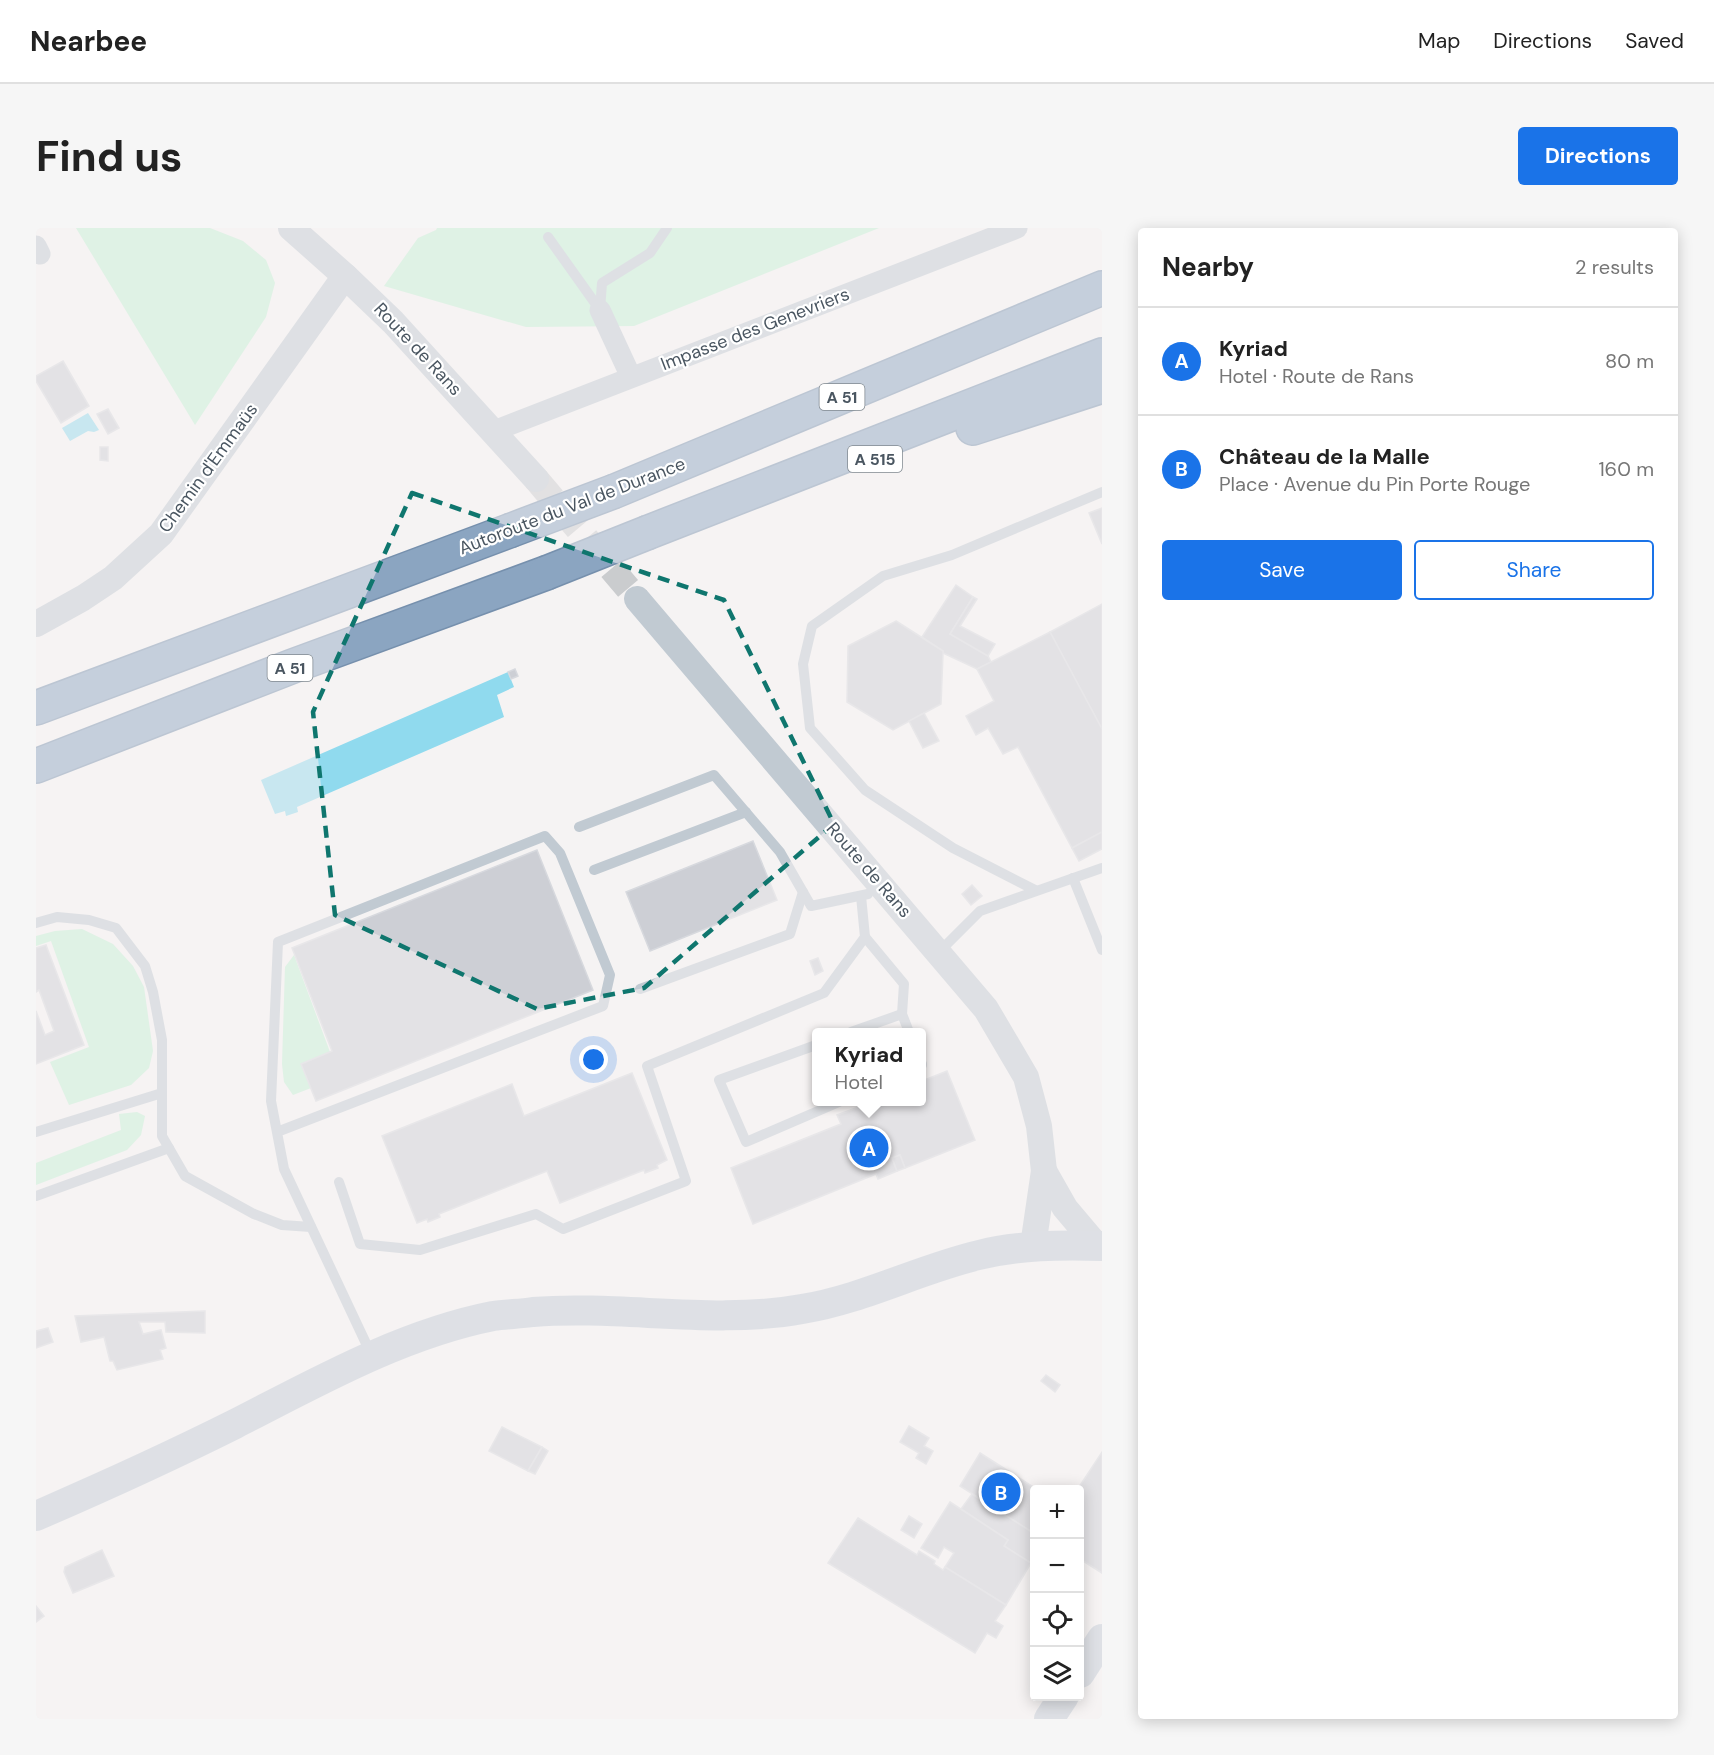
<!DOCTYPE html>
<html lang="en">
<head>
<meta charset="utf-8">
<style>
	:root { --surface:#fff; --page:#f6f6f6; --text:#222; --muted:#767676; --line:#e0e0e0; --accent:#1a73e8 }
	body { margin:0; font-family:"DM Sans",sans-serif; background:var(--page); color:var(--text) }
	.controls { position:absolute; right:18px; bottom:18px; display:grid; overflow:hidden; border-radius:6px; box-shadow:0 3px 15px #0003 }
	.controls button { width:54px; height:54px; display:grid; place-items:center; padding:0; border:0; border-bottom:2px solid var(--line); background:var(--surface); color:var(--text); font:30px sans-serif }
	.you { position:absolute; left:558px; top:832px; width:21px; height:21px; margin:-15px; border:4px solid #fff; border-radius:50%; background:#1a73e8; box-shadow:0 0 0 9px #1a73e833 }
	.badge { display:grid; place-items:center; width:39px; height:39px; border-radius:50%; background:var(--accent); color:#fff; font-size:20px; font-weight:700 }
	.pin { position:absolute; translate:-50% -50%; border:3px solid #fff; box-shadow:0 2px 6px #0006 }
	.popup { position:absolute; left:776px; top:800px; width:114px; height:78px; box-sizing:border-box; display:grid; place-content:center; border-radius:6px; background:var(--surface); filter:drop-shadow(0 2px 4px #0005); font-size:20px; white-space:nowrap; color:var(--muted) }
	.popup b { font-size:22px; color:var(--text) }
	.popup::after { content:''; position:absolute; left:50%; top:100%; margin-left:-12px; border:12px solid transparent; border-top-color:var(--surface) }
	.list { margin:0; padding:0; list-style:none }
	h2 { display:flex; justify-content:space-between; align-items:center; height:78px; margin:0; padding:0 24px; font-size:26px }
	h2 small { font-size:20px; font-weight:400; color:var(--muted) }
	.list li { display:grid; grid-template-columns:39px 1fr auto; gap:18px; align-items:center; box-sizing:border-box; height:108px; padding:0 24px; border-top:2px solid var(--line) }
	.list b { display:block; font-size:22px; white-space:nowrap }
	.list p { margin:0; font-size:20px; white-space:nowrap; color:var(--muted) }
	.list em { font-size:20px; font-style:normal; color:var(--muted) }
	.actions { display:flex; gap:12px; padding:18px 24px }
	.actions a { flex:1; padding:14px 0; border:2px solid var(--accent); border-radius:6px; text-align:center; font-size:21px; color:var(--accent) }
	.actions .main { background:var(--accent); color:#fff }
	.icon { flex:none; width:33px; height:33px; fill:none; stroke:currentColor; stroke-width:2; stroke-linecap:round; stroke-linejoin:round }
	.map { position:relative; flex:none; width:1066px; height:1491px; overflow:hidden; border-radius:6px }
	header { display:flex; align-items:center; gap:36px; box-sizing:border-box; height:84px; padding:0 30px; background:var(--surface); border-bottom:2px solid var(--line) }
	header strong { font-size:28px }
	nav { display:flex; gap:33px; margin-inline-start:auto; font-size:21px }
	.intro { display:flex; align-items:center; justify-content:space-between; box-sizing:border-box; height:144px; padding:0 36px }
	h1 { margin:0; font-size:42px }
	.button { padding:15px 27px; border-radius:6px; background:var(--accent); color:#fff; font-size:21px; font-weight:700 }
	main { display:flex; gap:36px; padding:0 36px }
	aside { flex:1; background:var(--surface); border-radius:6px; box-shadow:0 3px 15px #0003 }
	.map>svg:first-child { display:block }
</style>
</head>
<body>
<header>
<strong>Nearbee</strong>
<nav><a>Map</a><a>Directions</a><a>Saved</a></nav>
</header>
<div class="intro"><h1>Find us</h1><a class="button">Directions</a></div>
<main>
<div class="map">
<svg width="1066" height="1491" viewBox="0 0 1066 1491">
	<rect width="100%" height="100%" fill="#f5f3f3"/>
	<g fill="#c3f1d5">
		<path d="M40,0h134l33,13 23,19 9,23 -9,34 -71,108z"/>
		<path d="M401,0h442l-245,98 -108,1 -142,-41 34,-48 18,-8z"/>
		<path d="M46,701l31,15 20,22 11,21 9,64 -4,17 -18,17 -62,20 -19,-43 39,-15 -38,-106 -15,5v-10l19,-5z"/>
		<path d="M258,727l36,97 -29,12 10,24 -18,7 -9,-13 -2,-18 3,-97z"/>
		<path d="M101,884l8,4 -4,19 -14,15 -91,35v-22l85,-33 -2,-16z"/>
	</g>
	<g fill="#90daee">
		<path d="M52,185l11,17 -5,2 -6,-1 -18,10 -8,-13z"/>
		<path d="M472,444l6,15 -17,8 7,22 -207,90 1,5 -12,4 -1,-5 -10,3 -14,-34z"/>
	</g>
	<g fill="#cdcfd5" stroke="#d7d9de" stroke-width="1.5">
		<path d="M27,133l26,45 -28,17 -25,-42v-5z"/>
		<path d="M72,181l11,19 -11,6 -11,-20z"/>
		<path d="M64,219h8v14l-8,-1z"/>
		<path d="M1066,280v36l-13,-31z"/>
		<path d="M920,357l17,12 -23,37 38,22 3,6 -14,7 -34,-16v-2l-21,-14z"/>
		<path d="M937,369l4,2 -17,27 35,18 -7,12 -38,-22z"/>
		<path d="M1066,376v125l-52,-97z"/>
		<path d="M860,393l47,30v2l-2,51 -48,26 -46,-28 1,-56z"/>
		<path d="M1014,404l52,97v103l-30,16 -54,-101 -15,7 -15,-26 -12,7 -10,-19 28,-15 -17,-32z"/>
		<path d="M479,441l3,7 -7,3 -3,-7z"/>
		<path d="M888,485l15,28 -16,7 -14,-27z"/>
		<path d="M1066,604v17l-23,12 -7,-13z"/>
		<path d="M717,613l24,59 -127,51 -24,-59z"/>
		<path d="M501,622l56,140 -277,111 -15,-37 31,-13 -40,-103z"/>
		<path d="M936,657l10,11 -11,9 -9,-11z"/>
		<path d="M10,717l38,100 -48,19v-53l9,24 9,-4 -15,-41 -3,2v-44z"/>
		<path d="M782,730l5,13 -8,4 -5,-14z"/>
		<path d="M911,843l28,69 -70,28 -5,-13 -8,3 5,13 -19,8 -2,-5 -123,50 -22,-56 110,-44 -4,-9 35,-13h50v-21z"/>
		<path d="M596,845l35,87 -10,5 1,3 -13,5 -1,-3 -84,33 -13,-32 -108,43 1,3 -12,5 -1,-3 -10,4 -35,-87 130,-52 12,32z"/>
		<path d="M864,927l5,13 -8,3 -5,-13z"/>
		<path d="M169,1083v22l-39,-1 -1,-10h-26l4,12 18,-4 5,18 -6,2 3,9 -46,11 -4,-9h-3l-6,-24 -23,5 -6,-26z"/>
		<path d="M12,1100l5,14 -17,6v-17z"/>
		<path d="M1010,1147l14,10 -5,7 -14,-11z"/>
		<path d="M873,1198l20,12 -5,8 9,5 -7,13 -10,-6 3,-5 -19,-11z"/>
		<path d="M466,1199l40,20 -14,24 -39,-20z"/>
		<path d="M506,1219l6,4 -13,23 -7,-3z"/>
		<path d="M1066,1224v121l-22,-14v-69h-3z"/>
		<path d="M944,1225l58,37h-3v44l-75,-48z"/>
		<path d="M936,1266l63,40v24l-4,5 -27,-17 4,-6 -47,-31z"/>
		<path d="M914,1274l58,38 -4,6 27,17 -25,42 -61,-38 9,-14 -10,-6 -6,11 -17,-10z"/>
		<path d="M873,1288l13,8 -8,14 -13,-8z"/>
		<path d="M822,1290l59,37 2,-4 16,10 -1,3 9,6 2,-3 61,38 -11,16 8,5 -7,12 -9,-5 -12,20 -147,-90z"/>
		<path d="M66,1322l12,26 -41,17 -9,-21 1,-5z"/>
		<path d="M0,1378l8,10 -8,6z"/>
	</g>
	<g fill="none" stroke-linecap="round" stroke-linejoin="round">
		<path stroke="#caccce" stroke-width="26" stroke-dasharray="26 13" stroke-linecap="butt" d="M500,251l101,120"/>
		<g stroke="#7690ad" stroke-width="36">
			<g id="motorway">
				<path d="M937,200l129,-42"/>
				<path d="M579,263l487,-203"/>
				<path d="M613,304l453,-177"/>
				<path d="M0,480l473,-177"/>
				<path d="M0,538l257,-100 253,-93"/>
			</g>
		</g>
		<g stroke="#c1cad2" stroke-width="10">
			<path d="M512,9l52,73"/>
			<path d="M564,82l2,-27 48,-30 17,-25"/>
			<path d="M543,599l135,-52 66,77 31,54 57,-12"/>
			<path d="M558,642l152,-58"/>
			<path d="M1037,650l29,72"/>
			<path d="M999,662l-82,-42 -88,-58 -55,-62 -7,-64 9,-38 71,-50 69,-21 150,-63"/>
			<path d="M0,695l21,-6 32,3 27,8 29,38 8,26 9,48v96l23,40 69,38 28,11 29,2"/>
			<path d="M829,709l39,47 -2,30 7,18"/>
			<path d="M903,724l41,-41 122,-43"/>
			<path d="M604,761l150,-55 13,-42"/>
			<path d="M815,804l51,-18"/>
			<path d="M780,817l-97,35 27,62 93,-40"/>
			<path d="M886,836v1"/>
			<path d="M0,904l126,-39"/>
			<path d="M241,904l326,-126 7,-31 -50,-122 -15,-17 -267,106 -7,159 13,68 87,185"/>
			<path d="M303,954l21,62 60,6 116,-36 27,15 123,-48 -39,-115 177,-73 41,-56 -4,-41"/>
			<path d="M0,968l133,-48"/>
		</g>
		<g stroke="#c1cad2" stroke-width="21">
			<path d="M0,18l4,8"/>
			<path d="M564,82l31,67"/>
			<path d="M458,203l523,-203"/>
		</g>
		<g stroke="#c1cad2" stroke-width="26">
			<path d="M255,0l54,48 48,46 143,157"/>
			<path d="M601,371l349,410 40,68 13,49 5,45 -11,75"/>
			<path d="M0,396l47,-26 30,-20 48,-44 184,-258"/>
			<path d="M1008,943l21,37 32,38"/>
		</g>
		<g stroke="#c1cbd6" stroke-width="30">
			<path d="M0,1288c67,-29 133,-59 199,-92 82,-42 167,-90 258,-108 13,-2 27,-2 40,-4 88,-7 182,13 269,-3 62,-10 117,-40 177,-54 40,-10 82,-10 123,-9"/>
			<path d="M1044,1445l22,-34"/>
			<path d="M1013,1491l15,-23"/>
		</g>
		<use href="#motorway" stroke="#8ba5c1" stroke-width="33"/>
		<g stroke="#7690ad" stroke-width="36" stroke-linecap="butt">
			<g id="motorway-bridge">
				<path d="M473,303l106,-40"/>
				<path d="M510,345l103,-41"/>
			</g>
		</g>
		<use href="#motorway-bridge" stroke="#8ba5c1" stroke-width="33"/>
	</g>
	<path d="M0 0H1066V1491H0ZM376,265l312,107 110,224 -190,164 -107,21 -202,-94 -22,-203z" fill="#f5f3f3" fill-opacity=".55" fill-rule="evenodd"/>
	<path fill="none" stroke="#0f766e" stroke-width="4.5" stroke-dasharray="12 8" stroke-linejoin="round" d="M376,265l312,107 110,224 -190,164 -107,21 -202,-94 -22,-203z"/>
	<g text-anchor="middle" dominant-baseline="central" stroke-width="4.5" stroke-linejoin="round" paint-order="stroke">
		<g fill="#fff" stroke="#808990" stroke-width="1.5">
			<rect x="783.5" y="156" width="45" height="26" rx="4.5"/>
			<rect x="812" y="218" width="54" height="26" rx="4.5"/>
			<rect x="231.5" y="427" width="45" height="26" rx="4.5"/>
		</g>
		<g font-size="16" font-weight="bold" fill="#4a5661">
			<text x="806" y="169">A 51</text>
			<text x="839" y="231">A 515</text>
			<text x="254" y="440">A 51</text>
		</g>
		<g font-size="18" fill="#4a5661" stroke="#fff">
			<text transform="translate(719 101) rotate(-21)">Impasse des Genevriers</text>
			<text transform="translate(382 121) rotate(47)">Route de Rans</text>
			<text transform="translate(172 240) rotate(-54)">Chemin d'Emmaüs</text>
			<text transform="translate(536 278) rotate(-21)">Autoroute du Val de Durance</text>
			<text transform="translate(833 642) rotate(49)">Route de Rans</text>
		</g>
	</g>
</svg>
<div class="controls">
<button>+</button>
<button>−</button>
<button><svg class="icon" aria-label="locate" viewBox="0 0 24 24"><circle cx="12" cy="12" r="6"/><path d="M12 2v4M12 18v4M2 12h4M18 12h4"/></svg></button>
<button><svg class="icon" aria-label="layers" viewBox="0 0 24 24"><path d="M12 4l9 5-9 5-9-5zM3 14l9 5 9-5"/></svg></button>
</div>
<div class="you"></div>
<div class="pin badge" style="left:833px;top:920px">A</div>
<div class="popup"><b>Kyriad</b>Hotel</div>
<div class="pin badge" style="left:965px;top:1264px">B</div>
</div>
<aside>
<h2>Nearby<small>2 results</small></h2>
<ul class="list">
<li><span class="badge">A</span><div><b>Kyriad</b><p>Hotel · Route de Rans</p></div><em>80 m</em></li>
<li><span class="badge">B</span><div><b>Château de la Malle</b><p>Place · Avenue du Pin Porte Rouge</p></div><em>160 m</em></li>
</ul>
<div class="actions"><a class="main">Save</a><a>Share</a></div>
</aside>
</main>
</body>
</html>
